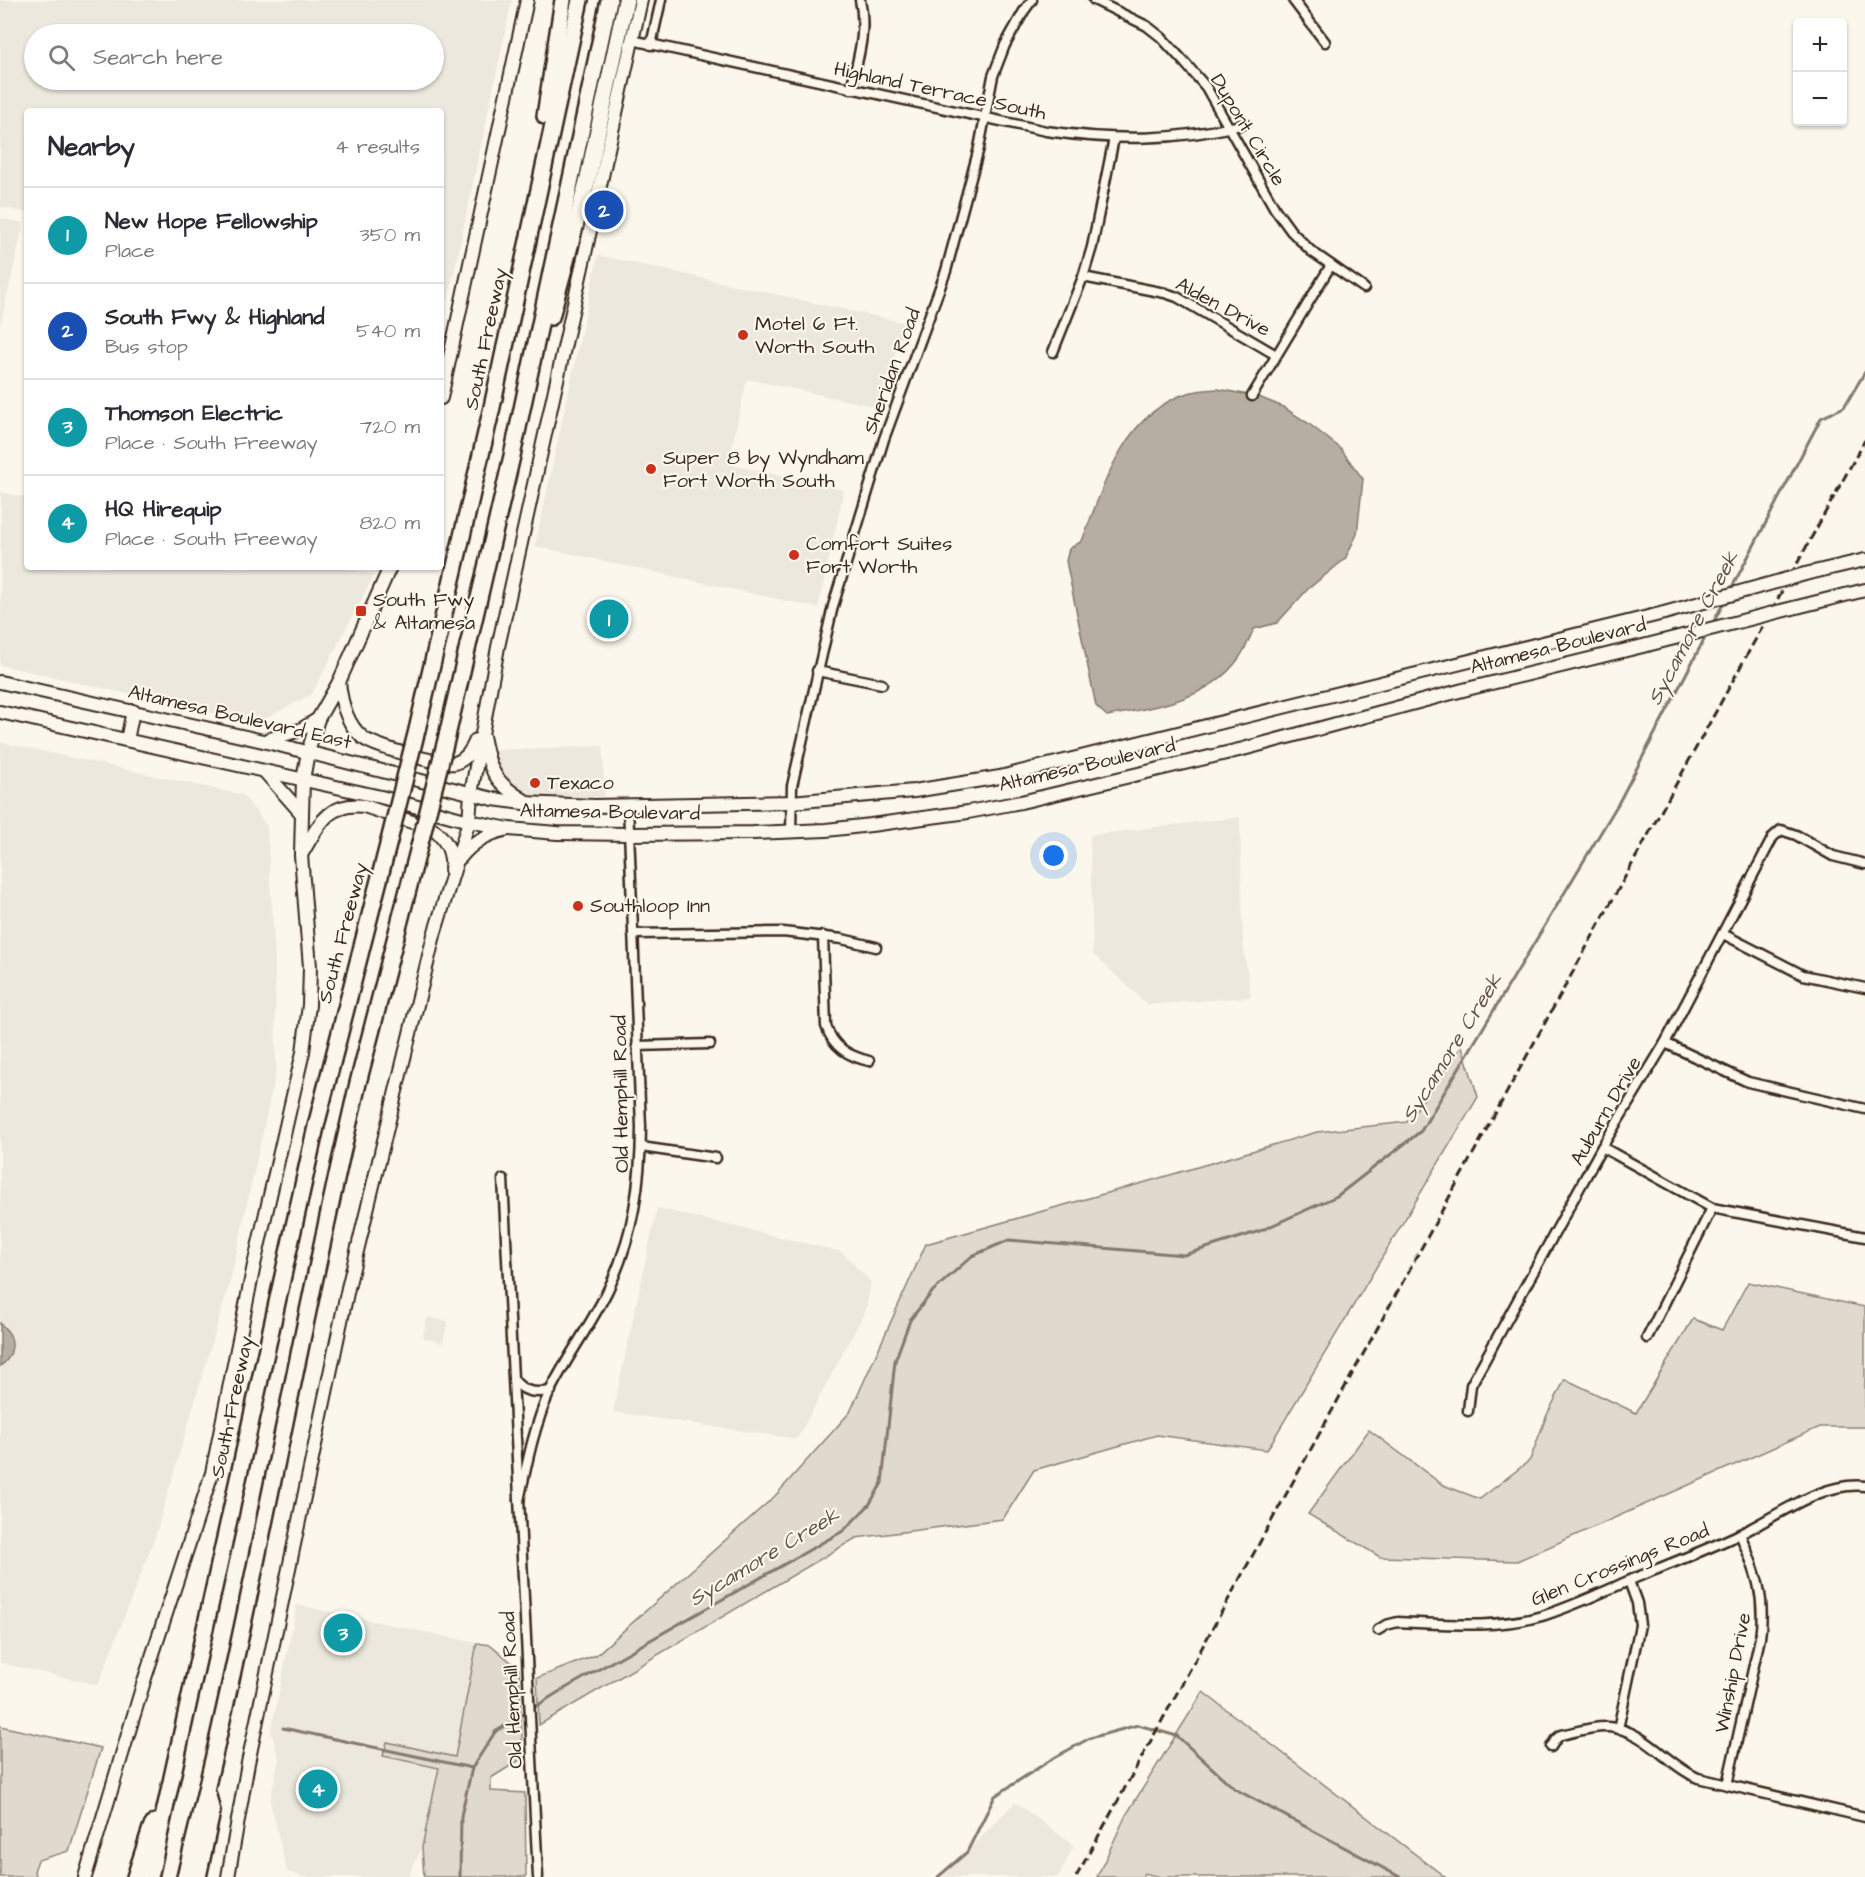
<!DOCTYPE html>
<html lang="en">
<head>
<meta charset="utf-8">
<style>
	:root { --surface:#fff; --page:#f7f7f7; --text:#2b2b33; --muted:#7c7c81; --line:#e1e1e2; --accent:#2563eb }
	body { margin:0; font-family:"Architects Daughter",sans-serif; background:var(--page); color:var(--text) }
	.controls { position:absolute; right:18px; top:18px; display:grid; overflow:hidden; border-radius:6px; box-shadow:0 2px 4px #0004 }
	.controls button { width:54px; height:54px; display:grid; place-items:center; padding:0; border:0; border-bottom:2px solid var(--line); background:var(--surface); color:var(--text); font:30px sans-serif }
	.you { position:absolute; left:1054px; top:856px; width:21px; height:21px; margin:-15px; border:4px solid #fff; border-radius:50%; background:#1a73e8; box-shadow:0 0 0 9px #1a73e833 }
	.badge { display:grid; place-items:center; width:39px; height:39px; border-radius:50%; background:var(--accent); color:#fff; font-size:20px; font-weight:700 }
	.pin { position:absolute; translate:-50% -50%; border:3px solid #fff; box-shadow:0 2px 6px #0006 }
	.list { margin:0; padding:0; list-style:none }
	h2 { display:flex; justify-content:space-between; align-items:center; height:78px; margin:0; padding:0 24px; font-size:26px }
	h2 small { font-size:20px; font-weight:400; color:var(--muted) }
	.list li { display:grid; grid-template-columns:39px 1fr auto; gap:18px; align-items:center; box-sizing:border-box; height:96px; padding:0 24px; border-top:2px solid var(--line) }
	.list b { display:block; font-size:22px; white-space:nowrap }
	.list p { margin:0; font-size:20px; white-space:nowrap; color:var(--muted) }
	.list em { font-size:20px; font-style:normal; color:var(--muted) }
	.icon { flex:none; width:33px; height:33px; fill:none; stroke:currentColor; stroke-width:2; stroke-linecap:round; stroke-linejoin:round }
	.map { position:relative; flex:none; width:1865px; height:1877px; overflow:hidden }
	.search { position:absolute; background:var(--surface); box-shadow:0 2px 4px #0004; left:24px; top:24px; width:420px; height:66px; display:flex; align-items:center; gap:15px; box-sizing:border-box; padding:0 21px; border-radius:33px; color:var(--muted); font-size:22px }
	.panel { position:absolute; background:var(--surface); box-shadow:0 2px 4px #0004; left:24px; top:108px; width:420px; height:462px; border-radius:6px }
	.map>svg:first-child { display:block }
</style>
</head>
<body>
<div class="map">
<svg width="1865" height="1877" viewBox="0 0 1865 1877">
	<rect width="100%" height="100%" fill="#fbf7ec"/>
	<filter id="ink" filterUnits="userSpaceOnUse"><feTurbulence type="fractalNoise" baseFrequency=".0167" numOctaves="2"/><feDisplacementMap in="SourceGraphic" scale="12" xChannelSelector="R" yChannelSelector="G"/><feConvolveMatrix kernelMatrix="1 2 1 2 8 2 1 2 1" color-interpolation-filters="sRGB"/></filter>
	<g filter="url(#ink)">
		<g fill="#ede8dd" fill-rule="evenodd">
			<path d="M0,0h512l-64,301 -7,-2v-188h-414v102l-27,-6zM34,34h400v46h-400z"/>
			<path d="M0,218l24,5 -24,104z"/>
			<path d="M598,255l308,68 -29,84 -130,-28 -19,85 116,26 -26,118 -283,-62z"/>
			<path d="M1,492l26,6v69h312l35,8 -62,119 -55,29 -257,-58z"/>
			<path d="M0,742l243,53 24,31 8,135 1,110 -45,207 -76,259 -57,148 -98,-22z"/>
			<path d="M603,746l1,51h-71l-18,-7 -20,-25 -1,-15z"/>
			<path d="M1240,817l3,126 8,54 -103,8 -55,-51 -3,-119z"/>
			<path d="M657,1208l185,44 29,30 -5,28 -69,129 -184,-27z"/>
			<path d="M427,1317l21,4 -5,22 -20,-5z"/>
			<path d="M297,1605l180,38 -22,114 -67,-15 -5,13 56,13 -17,79 -14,30h-104l-17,-5 -17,-71 9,-43 -8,-27z"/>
			<path d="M1015,1802l59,44 -16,31h-116z"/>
		</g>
		<g fill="#dfd9ce" stroke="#8d8276" stroke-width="1.5">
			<path d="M1462,1046l16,51 -211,353 -110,-15 -123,35 -31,49 -147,19 -317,187 -2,-47 59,-23 179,-159 75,-84 76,-168 220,-62 171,-50 90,-10z"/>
			<path d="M1748,1282l117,25v120h-45l-303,134 -137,-4 -72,-43 61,-84 74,55 37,14 50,-39 16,-43 19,-38 71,34 57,-94 29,11z"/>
			<path d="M477,1643l14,2 28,24 4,89 -32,20v13l34,2 1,84h-102l-2,-30 17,-79 -56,-12 4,-14 68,15z"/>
			<path d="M1203,1692l242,185h-284l-17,-4 -2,4h-45l29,-62z"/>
			<path d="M0,1726l101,22 -32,103 -31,9 -4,11 3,6h-37z"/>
		</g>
		<g fill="#b6aea2" stroke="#85796d" stroke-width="1.5">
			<path d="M1218,389l41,8 24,10 25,16 32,25 23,31 -6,55 -12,25 -37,30 -31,34 -23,6c-5,10 -9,21 -15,29 -29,42 -86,50 -132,58l-11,-10 -30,-145 3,-12 13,-8c21,-53 38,-118 95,-144 12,-6 27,-7 41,-8z"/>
			<path d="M0,1323c3,3 8,8 10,12 5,12 0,25 -10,31z"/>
		</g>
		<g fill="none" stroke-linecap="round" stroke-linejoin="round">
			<g stroke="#85796d" stroke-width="3">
				<path d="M1730,591l91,-173 23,-11 21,-35"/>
				<path d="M1713,623l12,-23"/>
				<path d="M283,1728l189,40"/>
				<path d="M460,1877l1,-61 11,-48 23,-36 62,-39 286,-162 26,-26 13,-22 13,-122 15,-41 23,-29 39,-35 37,-16 175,15 76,-24 77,-35 84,-65 197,-327 89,-170"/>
				<path d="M938,1877l29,-25 28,-56 57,-37 38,-21 48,-13 39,11 58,53 165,88"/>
			</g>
			<g stroke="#3b2a1e" stroke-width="13">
				<g id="street">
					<path d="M1094,0l53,26 14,11 24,26 21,24 69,122 16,22 20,20 53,37"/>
					<path d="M1293,0l32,42"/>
					<path d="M632,40l414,91c69,10 131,10 199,-7"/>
					<path d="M651,45l10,-45"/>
					<path d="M851,89c7,-31 16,-57 9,-89"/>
					<path d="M1083,277l82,16 12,4 99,58"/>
					<path d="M1053,352l30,-75 9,-30 22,-109"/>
					<path d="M1252,396l79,-131"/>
					<path d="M817,671l65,13"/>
					<path d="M791,831l1,-45 41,-180 51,-167 62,-168 33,-123 14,-72 12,-31 19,-34 8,-11"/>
					<path d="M633,934l150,-2 59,7 34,8"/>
					<path d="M1723,934l80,41 62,13"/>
					<path d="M823,936l3,90c7,21 22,30 43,35"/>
					<path d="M1665,1043l83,39 117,27"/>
					<path d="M637,1046l73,-2"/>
					<path d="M641,1147l75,11"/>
					<path d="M1602,1147l110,61 153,29"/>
					<path d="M503,1179l35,698"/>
					<path d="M1647,1338l65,-130"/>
					<path d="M514,1380c10,13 21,13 37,11"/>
					<path d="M1468,1411l3,-26 131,-238 63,-104 108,-206 8,-7 15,5 37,21 32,8"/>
					<path d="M519,1501c8,-38 15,-75 31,-110 17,-34 40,-65 57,-99 26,-52 34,-108 34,-165l-13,-321"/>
					<path d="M1378,1630l8,-5 12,-3c48,2 98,7 144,-6 32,-10 63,-25 93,-38 35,-14 71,-28 105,-44 38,-18 82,-53 125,-48"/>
					<path d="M1618,1729l22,-104 -3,-22 -8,-22"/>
					<path d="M1551,1747l5,-8 5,-4c15,-3 31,-9 47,-8 36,2 59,38 90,51l167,39"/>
					<path d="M1727,1785l33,-147c6,-41 -4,-67 -20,-104"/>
				</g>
			</g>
			<g stroke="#3b2a1e" stroke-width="16">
				<g id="secondary">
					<path d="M441,398l86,-398"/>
					<path d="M1805,574l60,-14"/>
					<path d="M1793,608l72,-18"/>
					<path d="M0,682l263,59 230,58 30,4 72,3 196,-4 123,-11 86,-14 664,-164"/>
					<path d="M339,682c2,20 7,41 23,55 9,9 81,29 93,26 11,-3 17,-13 21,-23"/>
					<path d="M0,712l381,85 88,24 40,8 48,4 72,1 124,-1 73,-3 45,-5 97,-13 53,-10 222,-53 220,-59 184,-45"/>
					<path d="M483,736c7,34 10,46 42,65"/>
					<path d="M127,740l6,-29"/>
					<path d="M267,740l33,-10 18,-11"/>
					<path d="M265,772l37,42"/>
					<path d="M301,855c17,-28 25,-53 63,-49l69,23c14,11 20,24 18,41"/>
					<path d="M460,858c12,-15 26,-24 45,-28"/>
					<path d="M85,1877l60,-199 67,-205 42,-208 49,-213 6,-47 1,-38 -9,-112 1,-41 1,-34 5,-28 10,-33 21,-37 51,-115"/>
					<path d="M228,1877l20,-114 100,-475 86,-353 35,-114 2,-27 27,-147 143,-647"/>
				</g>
			</g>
			<g stroke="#3b2a1e" stroke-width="20">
				<g id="highway">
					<path d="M545,116l18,-116"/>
					<path d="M551,317l36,-135 39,-182"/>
					<path d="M417,730l75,-323 88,-407"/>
					<path d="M447,736l65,-280 97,-456"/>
					<path d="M135,1877l16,-49 4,-6"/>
					<path d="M150,1877l167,-755 72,-281"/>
					<path d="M185,1877c60,-240 103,-483 157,-724l16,-70 61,-236"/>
					<path d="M198,1877l14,-65 -4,-17"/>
				</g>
			</g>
			<use href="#street" stroke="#fbf7ec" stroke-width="8"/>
			<use href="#secondary" stroke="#fbf7ec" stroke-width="12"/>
			<use href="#highway" stroke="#fbf7ec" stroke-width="15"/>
			<path stroke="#3b2a1e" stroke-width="3" stroke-dasharray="9 4.5" stroke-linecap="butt" d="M1076,1877l789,-1437"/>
			<g stroke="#3b2a1e" stroke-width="16" stroke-linecap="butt">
				<g id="secondary-bridge">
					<path d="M1664,613l141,-39"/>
					<path d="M1647,645l146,-37"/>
				</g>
			</g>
			<g stroke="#3b2a1e" stroke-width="20" stroke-linecap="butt">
				<g id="highway-bridge">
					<path d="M389,841l28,-111"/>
					<path d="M419,847l28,-111"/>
				</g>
			</g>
			<use href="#secondary-bridge" stroke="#fbf7ec" stroke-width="12"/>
			<use href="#highway-bridge" stroke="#fbf7ec" stroke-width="15"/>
		</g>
	</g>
	<g fill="#c8321e" stroke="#fbf7ec" stroke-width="2">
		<circle cx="743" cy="335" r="6"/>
		<circle cx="651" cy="469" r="6"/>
		<circle cx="794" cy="555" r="6"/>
		<rect x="355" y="605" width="12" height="12" rx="3"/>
		<circle cx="535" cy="783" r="6"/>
		<circle cx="578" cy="906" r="6"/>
	</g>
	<g text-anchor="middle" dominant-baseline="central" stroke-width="4.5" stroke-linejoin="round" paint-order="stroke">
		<g font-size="20" fill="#3b2a1e" stroke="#fbf7ec">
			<text transform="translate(940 91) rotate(12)">Highland Terrace South</text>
			<text transform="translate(1248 130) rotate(59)">Dupont Circle</text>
			<text transform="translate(1223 307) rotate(28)">Alden Drive</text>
			<text transform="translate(486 339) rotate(-78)">South Freeway</text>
			<text transform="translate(892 371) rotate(-70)">Sheridan Road</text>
			<text transform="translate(1558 646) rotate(-14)">Altamesa Boulevard</text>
			<text transform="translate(240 717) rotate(13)">Altamesa Boulevard East</text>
			<text transform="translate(1087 765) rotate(-13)">Altamesa Boulevard</text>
			<text transform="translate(610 812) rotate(1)">Altamesa Boulevard</text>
			<text transform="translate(343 933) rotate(-75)">South Freeway</text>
			<text transform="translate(621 1094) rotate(-91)">Old Hemphill Road</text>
			<text transform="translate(1606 1111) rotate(-60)">Auburn Drive</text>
			<text transform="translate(232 1407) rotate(-78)">South Freeway</text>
			<text transform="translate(1620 1565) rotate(-22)">Glen Crossings Road</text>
			<text transform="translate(1733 1673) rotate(-79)">Winship Drive</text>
			<text transform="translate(512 1690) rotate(-93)">Old Hemphill Road</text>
		</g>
		<g font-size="20" fill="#3b2a1e" stroke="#fbf7ec" text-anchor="start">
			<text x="755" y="324">Motel 6 Ft.<tspan x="755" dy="23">Worth South</tspan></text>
			<text x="663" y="458">Super 8 by Wyndham<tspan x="663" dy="23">Fort Worth South</tspan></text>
			<text x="806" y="544">Comfort Suites<tspan x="806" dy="23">Fort Worth</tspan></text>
			<text x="373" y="600">South Fwy<tspan x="373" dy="23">&amp; Altamesa</tspan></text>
			<text x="547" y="783">Texaco</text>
			<text x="590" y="906">Southloop Inn</text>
		</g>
		<g font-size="21" font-style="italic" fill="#605246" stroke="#fbf7ec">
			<text transform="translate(1693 628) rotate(-62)">Sycamore Creek</text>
			<text transform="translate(1452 1048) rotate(-58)">Sycamore Creek</text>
			<text transform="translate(764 1557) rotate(-31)">Sycamore Creek</text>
		</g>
	</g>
</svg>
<div class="controls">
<button>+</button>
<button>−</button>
</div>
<div class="you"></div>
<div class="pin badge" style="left:609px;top:619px;background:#0f9aa8">1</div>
<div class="pin badge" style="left:604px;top:210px;background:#1a4fb4">2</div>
<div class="pin badge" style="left:343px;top:1633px;background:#0f9aa8">3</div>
<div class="pin badge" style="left:318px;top:1789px;background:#0f9aa8">4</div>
<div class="search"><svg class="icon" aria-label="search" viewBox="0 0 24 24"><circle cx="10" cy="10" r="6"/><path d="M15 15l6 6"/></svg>Search here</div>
<section class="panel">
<h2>Nearby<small>4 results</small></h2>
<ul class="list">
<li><span class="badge" style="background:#0f9aa8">1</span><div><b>New Hope Fellowship</b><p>Place</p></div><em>350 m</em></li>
<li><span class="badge" style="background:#1a4fb4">2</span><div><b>South Fwy &amp; Highland</b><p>Bus stop</p></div><em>540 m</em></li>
<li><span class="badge" style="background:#0f9aa8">3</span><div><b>Thomson Electric</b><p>Place · South Freeway</p></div><em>720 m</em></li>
<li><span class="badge" style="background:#0f9aa8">4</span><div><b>HQ Hirequip</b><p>Place · South Freeway</p></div><em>820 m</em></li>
</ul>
</section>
</div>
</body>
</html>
